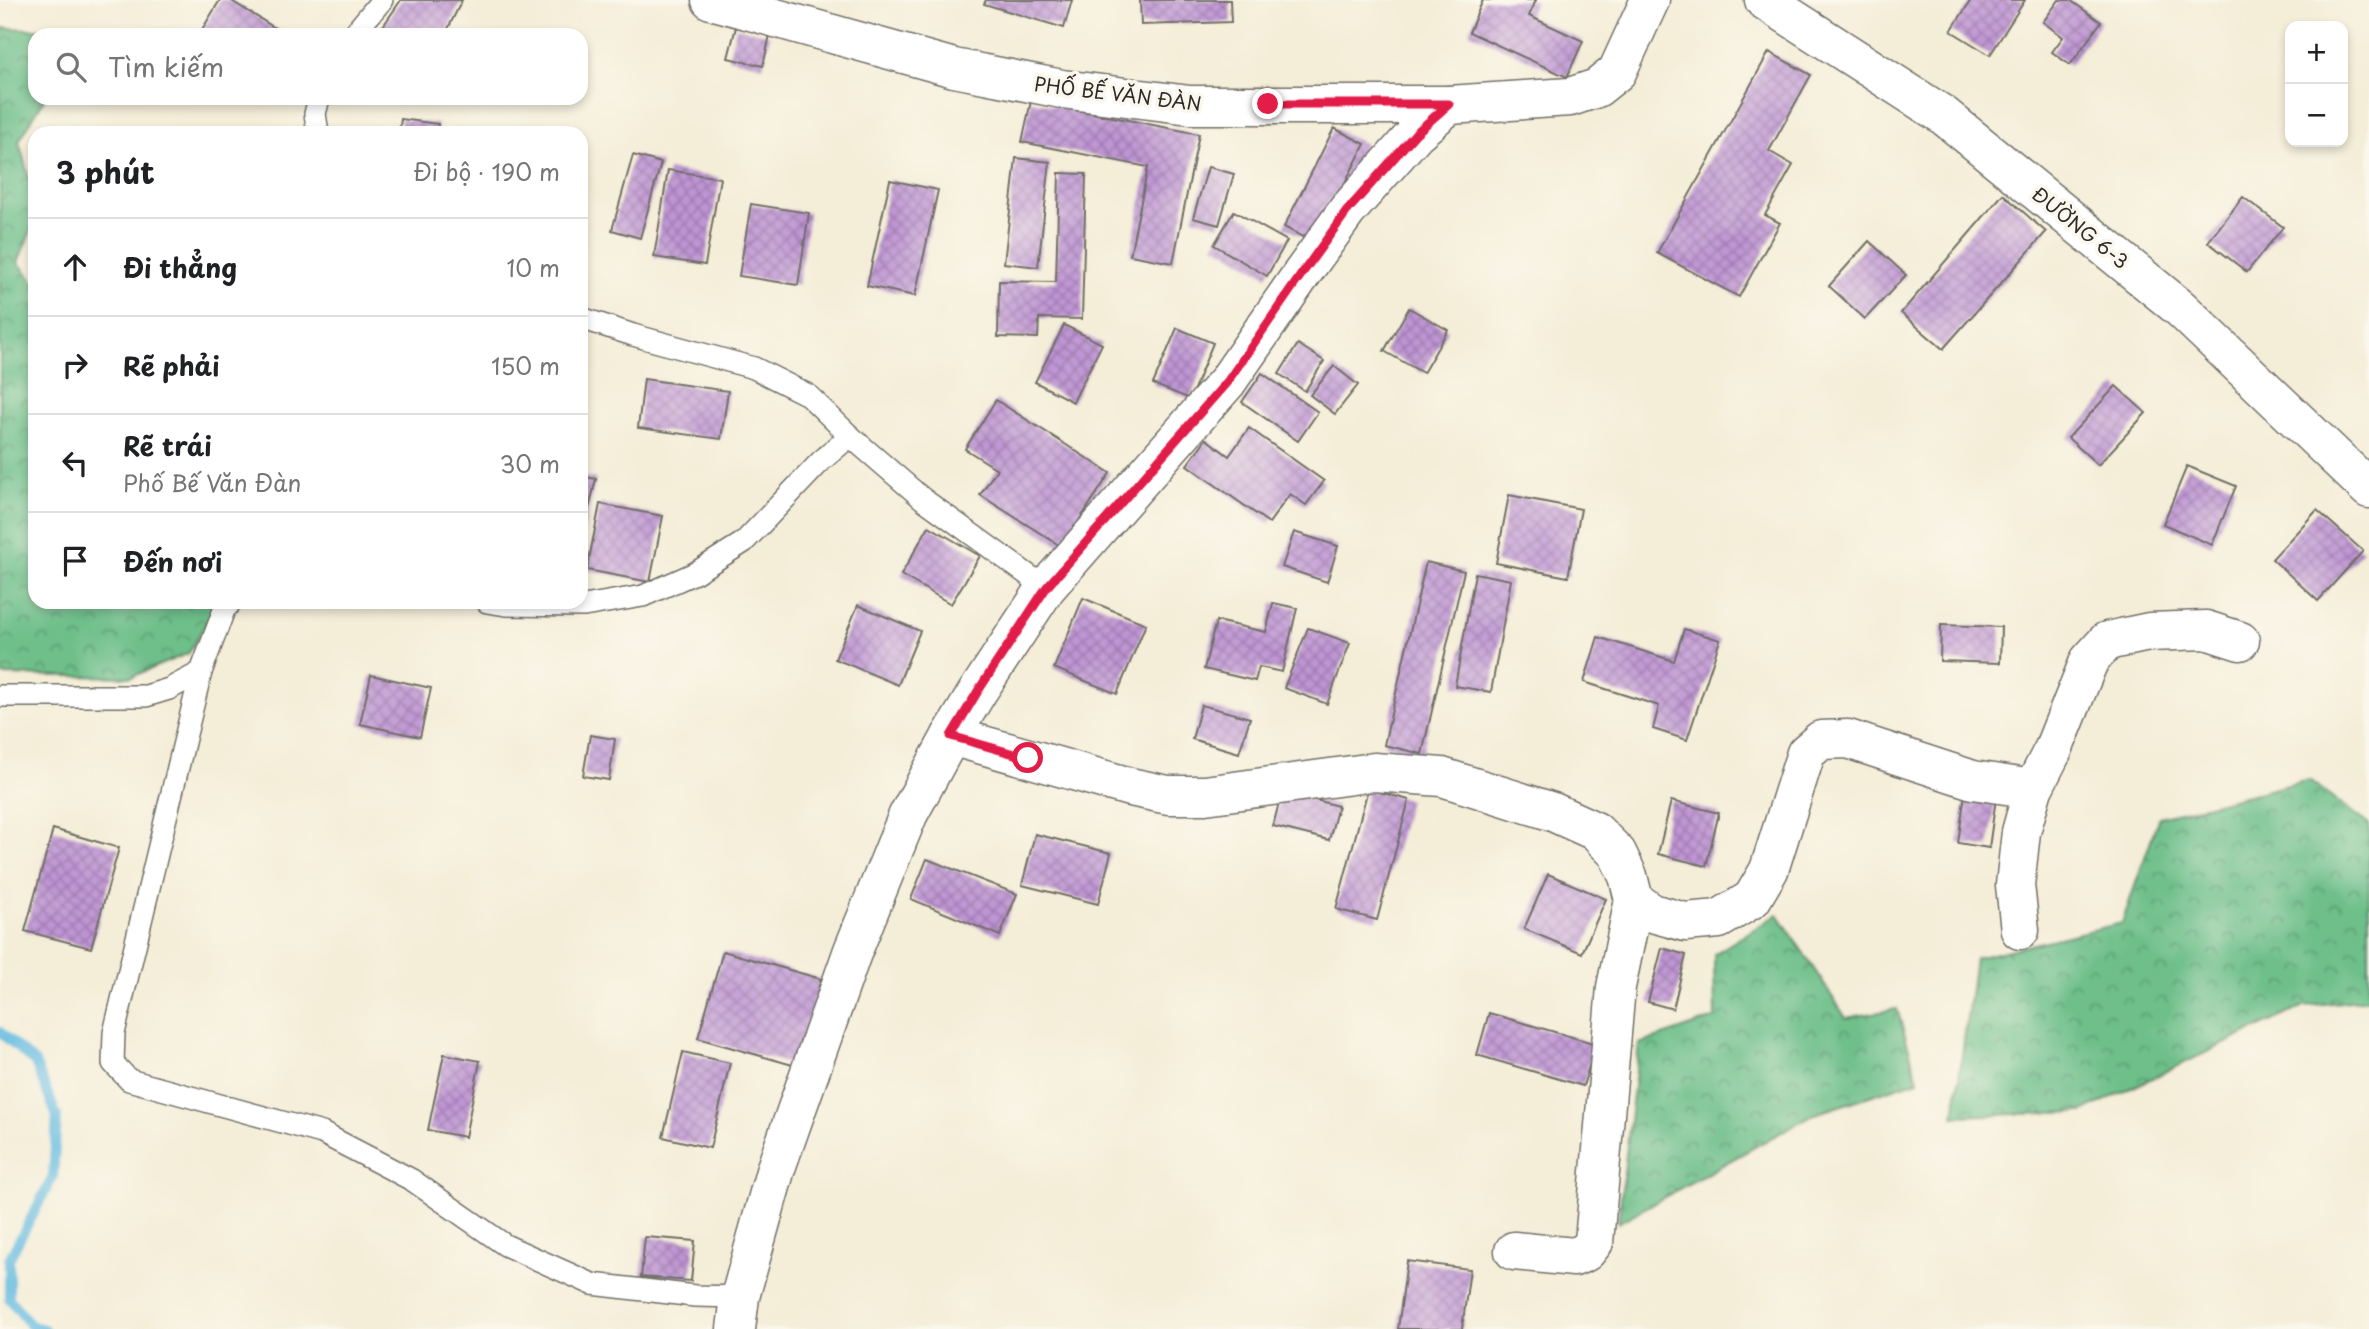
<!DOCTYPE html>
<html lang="vi">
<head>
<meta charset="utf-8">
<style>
	:root { --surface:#fff; --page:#f2f2f2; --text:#202124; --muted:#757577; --line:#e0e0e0 }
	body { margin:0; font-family:"Playpen Sans",sans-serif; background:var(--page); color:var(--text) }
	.controls { position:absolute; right:21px; top:21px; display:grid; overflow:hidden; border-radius:14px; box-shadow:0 4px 10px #0003 }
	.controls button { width:63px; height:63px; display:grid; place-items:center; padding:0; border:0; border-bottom:2px solid var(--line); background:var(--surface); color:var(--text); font:35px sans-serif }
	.stop { position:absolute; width:21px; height:21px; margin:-16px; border:5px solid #e11d48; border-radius:50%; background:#fff }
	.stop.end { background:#e11d48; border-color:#fff; box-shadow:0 2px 7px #0008 }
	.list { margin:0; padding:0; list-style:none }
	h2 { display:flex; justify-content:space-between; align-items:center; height:91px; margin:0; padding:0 28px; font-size:30px }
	h2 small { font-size:23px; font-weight:400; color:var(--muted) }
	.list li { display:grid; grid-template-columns:46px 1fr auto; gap:21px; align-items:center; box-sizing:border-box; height:98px; padding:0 28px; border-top:2px solid var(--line) }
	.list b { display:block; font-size:26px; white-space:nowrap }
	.list p { margin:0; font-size:23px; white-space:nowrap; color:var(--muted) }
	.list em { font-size:23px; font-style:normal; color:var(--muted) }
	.icon { flex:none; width:38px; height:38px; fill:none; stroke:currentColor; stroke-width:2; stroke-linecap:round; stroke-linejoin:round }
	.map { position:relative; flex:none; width:2369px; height:1329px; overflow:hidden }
	.search { position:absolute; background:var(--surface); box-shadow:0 4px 10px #0003; left:28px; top:28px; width:560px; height:77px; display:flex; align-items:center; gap:18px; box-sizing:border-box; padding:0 24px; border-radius:21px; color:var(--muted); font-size:26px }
	.panel { position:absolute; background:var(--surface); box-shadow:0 4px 10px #0003; left:28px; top:126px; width:560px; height:483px; border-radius:21px }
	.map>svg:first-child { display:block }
</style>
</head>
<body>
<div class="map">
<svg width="2369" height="1329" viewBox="0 0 2369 1329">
	<defs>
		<pattern id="forest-crowns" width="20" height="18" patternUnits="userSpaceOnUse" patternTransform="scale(1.75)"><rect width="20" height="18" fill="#6ebf8a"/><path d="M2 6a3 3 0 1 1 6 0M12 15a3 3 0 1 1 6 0" fill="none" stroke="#5b9b71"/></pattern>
		<pattern id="building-cross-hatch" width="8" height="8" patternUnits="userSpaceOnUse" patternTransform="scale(1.75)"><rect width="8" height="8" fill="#bf95d4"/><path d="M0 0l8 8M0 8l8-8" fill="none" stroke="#9b7aac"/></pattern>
	</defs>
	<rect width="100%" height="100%" fill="#fbf7ec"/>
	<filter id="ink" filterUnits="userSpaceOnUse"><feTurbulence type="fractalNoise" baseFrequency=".0143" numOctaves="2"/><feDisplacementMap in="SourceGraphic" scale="14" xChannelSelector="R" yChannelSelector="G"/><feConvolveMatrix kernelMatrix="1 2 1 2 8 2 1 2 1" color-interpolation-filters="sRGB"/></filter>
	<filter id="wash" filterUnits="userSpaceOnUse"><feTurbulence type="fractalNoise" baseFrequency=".00686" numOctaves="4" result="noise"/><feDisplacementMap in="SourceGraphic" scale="28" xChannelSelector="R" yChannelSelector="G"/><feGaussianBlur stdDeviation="1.57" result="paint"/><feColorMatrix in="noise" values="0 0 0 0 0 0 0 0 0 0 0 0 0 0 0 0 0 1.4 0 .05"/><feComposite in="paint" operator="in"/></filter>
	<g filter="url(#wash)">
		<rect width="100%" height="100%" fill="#f4edd7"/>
		<g fill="url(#forest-crowns)" stroke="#4c755a" stroke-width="2">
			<path d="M0,28l85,3 -2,4h-48v63h10l-26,43 16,60v20l-17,41 17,21v319h183l-29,51 -58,24 -131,-2z"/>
			<path d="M2309,780l60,45v174l-65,7 -223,106 -127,4 21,-158 147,-35 37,-106z"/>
			<path d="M1778,914l68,104 51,-9 21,71 -106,35 -194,108 21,-179 76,-26 -1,-64z"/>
		</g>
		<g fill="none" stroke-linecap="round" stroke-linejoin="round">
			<path stroke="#63bbe0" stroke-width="10" d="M0,1032l35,31 22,53 -4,61 -44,82v39l21,27 14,4"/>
		</g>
		<g id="blocks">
			<g fill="url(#building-cross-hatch)">
				<path d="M220,0h10l56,35h-83l-3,-2z"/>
				<path d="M401,0h61l-17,35h-68z"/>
				<path d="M986,0h86l-8,28 -80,-24z"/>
				<path d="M1140,0h90l1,22 -90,3z"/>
				<path d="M1483,0h53l-7,16 54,25 -16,36 -98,-45z"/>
				<path d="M1971,0h54l-35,55 -39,-24z"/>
				<path d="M2059,0h11l31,22 -31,43 -18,-13 11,-15 -20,-15z"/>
				<path d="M736,27l34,8 -7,31 -35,-8z"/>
				<path d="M1769,52l42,23 -42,76 24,14 -28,50 15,8 -41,74 -82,-44z"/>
				<path d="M1031,101l168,33 -26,129 -43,-8 18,-88 -126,-25z"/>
				<path d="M401,119l37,5 -1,9h-38z"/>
				<path d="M1334,128l31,16 -51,99 -30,-16z"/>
				<path d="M633,155l28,8 -21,75 -28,-8z"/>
				<path d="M1016,158l34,4 -12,105 -34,-4z"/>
				<path d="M1208,167l26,7 -15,51 -26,-7z"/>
				<path d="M668,170l52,8 -15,87 -51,-8z"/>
				<path d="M1059,173l27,1 -4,145 -43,-1 -1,20 -40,-1 1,-56 57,1z"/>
				<path d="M890,180l48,10 -23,106 -48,-10z"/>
				<path d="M2003,194l43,38 -103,117 -42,-36z"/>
				<path d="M2243,197l40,30 -36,45 -39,-30z"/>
				<path d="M751,204l58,9 -11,72 -59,-9z"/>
				<path d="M1234,211l53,30 -20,35 -53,-31z"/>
				<path d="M1869,241l37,34 -41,44 -36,-33z"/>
				<path d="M1409,308l39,22 -25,43 -39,-22z"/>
				<path d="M1064,325l38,19 -29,58 -38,-20z"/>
				<path d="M1177,328l36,15 -23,56 -37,-15z"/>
				<path d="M1298,344l26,17 -19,30 -26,-17z"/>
				<path d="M1334,366l24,19 -23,29 -25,-19z"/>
				<path d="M1262,373l56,39 -20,29 -56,-39z"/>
				<path d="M644,379l84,12 -7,48 -83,-11z"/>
				<path d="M2116,386l30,27 -48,52 -30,-27z"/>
				<path d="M996,400l114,73 -48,74 -82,-52 17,-26 -32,-20z"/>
				<path d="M1249,428l75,53 -18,24 -16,-11 -21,29 -82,-58 19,-26 23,17z"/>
				<path d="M2187,466l49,20 -24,59 -49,-21z"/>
				<path d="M581,476l15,3 -14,59h-1z"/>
				<path d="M1509,495l72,14 -13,68 -72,-14z"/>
				<path d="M600,504l63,12 -13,66 -63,-12z"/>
				<path d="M2317,510l46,41 -45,50 -46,-42z"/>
				<path d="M929,526l51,30 -29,48 -50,-29z"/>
				<path d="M1294,532l44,14 -11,36 -45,-15z"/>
				<path d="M1426,562l38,9 -42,183 -38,-9z"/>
				<path d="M1475,573l36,7 -20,112 -36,-6z"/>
				<path d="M1083,598l63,26 -29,70 -63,-26z"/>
				<path d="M1273,603l24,5 -15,64 -23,-5 -4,14 -51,-12 12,-48 50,11z"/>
				<path d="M858,605l62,26 -22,54 -63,-26z"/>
				<path d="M1941,625l60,2 -1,36 -60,-2z"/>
				<path d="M1308,628l42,15 -23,61 -43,-16z"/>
				<path d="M1684,629l36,11 -33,100 -34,-11 6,-23 -75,-24 14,-45 76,24z"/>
				<path d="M371,675l60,13 -11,49 -60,-13z"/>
				<path d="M1201,705l49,13 -11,35 -47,-14z"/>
				<path d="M590,735l25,4 -6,41 -26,-4z"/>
				<path d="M1368,789l41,11 -32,120 -41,-11z"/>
				<path d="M1282,791l56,15 -9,34 -56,-14z"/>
				<path d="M1965,793l31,5 -7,50 -31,-5z"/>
				<path d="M1671,801l48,12 -13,53 -48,-12z"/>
				<path d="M53,829l66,19 -28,100 -66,-17z"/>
				<path d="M1035,834l76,19 -13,51 -76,-19z"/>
				<path d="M927,859l90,35 -17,42 -89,-37z"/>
				<path d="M1548,874l58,25 -24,54 -58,-24z"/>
				<path d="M1662,948l24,7 -13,54 -25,-7z"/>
				<path d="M723,951l98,28 -25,87 -98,-28z"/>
				<path d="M1489,1013l107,31 -13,42 -106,-31z"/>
				<path d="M683,1052l47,11 -20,85 -47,-11z"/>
				<path d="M444,1054l36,7 -15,76 -37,-7z"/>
				<path d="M645,1237l50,4 -4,40 -50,-4z"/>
				<path d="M1407,1261l63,8 -8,60h-64z"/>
			</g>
		</g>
	</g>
	<g filter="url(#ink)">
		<use href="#blocks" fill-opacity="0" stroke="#716f67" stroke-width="2"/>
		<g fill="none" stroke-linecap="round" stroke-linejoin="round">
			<g stroke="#716f67" stroke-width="24">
				<g id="service">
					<path d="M353,35l29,-35"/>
					<path d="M318,133l-3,-19 4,-16"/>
					<path d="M581,318l52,17 121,33 54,27 42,41"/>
					<path d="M487,602l19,3 78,1 59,-10 52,-23 49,-31 77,-81 29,-25 73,63 123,89"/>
					<path d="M201,672l-87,361 -1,30 16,17 193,53 90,47 93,65 87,39 103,12 45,1"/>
					<path d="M0,696h146l23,-7 32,-17 23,-62 7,-8"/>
				</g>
			</g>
			<g stroke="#716f67" stroke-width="41">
				<g id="minor">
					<path d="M711,0l243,68 108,21 128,16h259l121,-8 27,-9 20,-16 33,-72"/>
					<path d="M951,736l179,51 38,8h37l169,-23 68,5 111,35 42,19 22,22 11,23 6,24 18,13 33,9 34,-3 33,-20 17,-29 37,-117 15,-13 27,-1 125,41 60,9"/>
					<path d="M2020,930l-5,-45 6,-53 12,-43 20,-39 36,-89 18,-20 42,-9 57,-2 34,11"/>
					<path d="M1514,1251l60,6 12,-5 8,-10 22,-255 18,-87"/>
					<path d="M736,1329l4,-32 36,-129 76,-215 56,-138 43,-79 27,-45 68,-103 181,-206 74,-107 46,-64 69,-78 33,-28"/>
				</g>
			</g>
			<g stroke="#716f67" stroke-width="41">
				<path id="tertiary" d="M1764,0l179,115 238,194 188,180"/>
			</g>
			<use href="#service" stroke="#fff" stroke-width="21"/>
			<use href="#minor" stroke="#fff" stroke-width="38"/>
			<use href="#tertiary" stroke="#fff" stroke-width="38"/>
		</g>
	</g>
	<g fill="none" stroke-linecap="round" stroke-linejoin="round" filter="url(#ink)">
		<path stroke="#e11d48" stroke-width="9" d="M1028,758l-77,-22 27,-45 68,-103 181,-206 74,-107 46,-64 69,-78 33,-29h-181"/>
	</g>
	<g text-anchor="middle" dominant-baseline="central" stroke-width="7" stroke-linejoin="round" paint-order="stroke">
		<g font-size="19" fill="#2b2b2b" stroke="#fbf7ec">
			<text transform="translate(1118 93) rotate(7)">PHỐ BẾ VĂN ĐÀN</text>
			<text transform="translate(2081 227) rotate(39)">ĐƯỜNG 6-3</text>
		</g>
	</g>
</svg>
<div class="controls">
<button>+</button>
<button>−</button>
</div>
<div class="stop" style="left:1028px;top:758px"></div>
<div class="stop end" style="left:1268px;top:104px"></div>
<div class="search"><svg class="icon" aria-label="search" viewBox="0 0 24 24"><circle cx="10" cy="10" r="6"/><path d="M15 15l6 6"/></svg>Tìm kiếm</div>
<section class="panel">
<h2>3 phút<small>Đi bộ · 190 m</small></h2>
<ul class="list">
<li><svg class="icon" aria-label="ahead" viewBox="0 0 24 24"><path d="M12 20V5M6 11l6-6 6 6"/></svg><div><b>Đi thẳng</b></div><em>10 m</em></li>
<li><svg class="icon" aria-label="right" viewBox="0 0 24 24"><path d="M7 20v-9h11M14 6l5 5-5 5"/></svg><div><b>Rẽ phải</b></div><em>150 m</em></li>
<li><svg class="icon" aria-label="left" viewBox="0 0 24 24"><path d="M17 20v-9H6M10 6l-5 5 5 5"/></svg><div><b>Rẽ trái</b><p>Phố Bế Văn Đàn</p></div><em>30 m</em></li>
<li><svg class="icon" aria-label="arrive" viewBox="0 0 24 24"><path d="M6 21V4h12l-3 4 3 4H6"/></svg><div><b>Đến nơi</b></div></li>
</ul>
</section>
</div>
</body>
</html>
